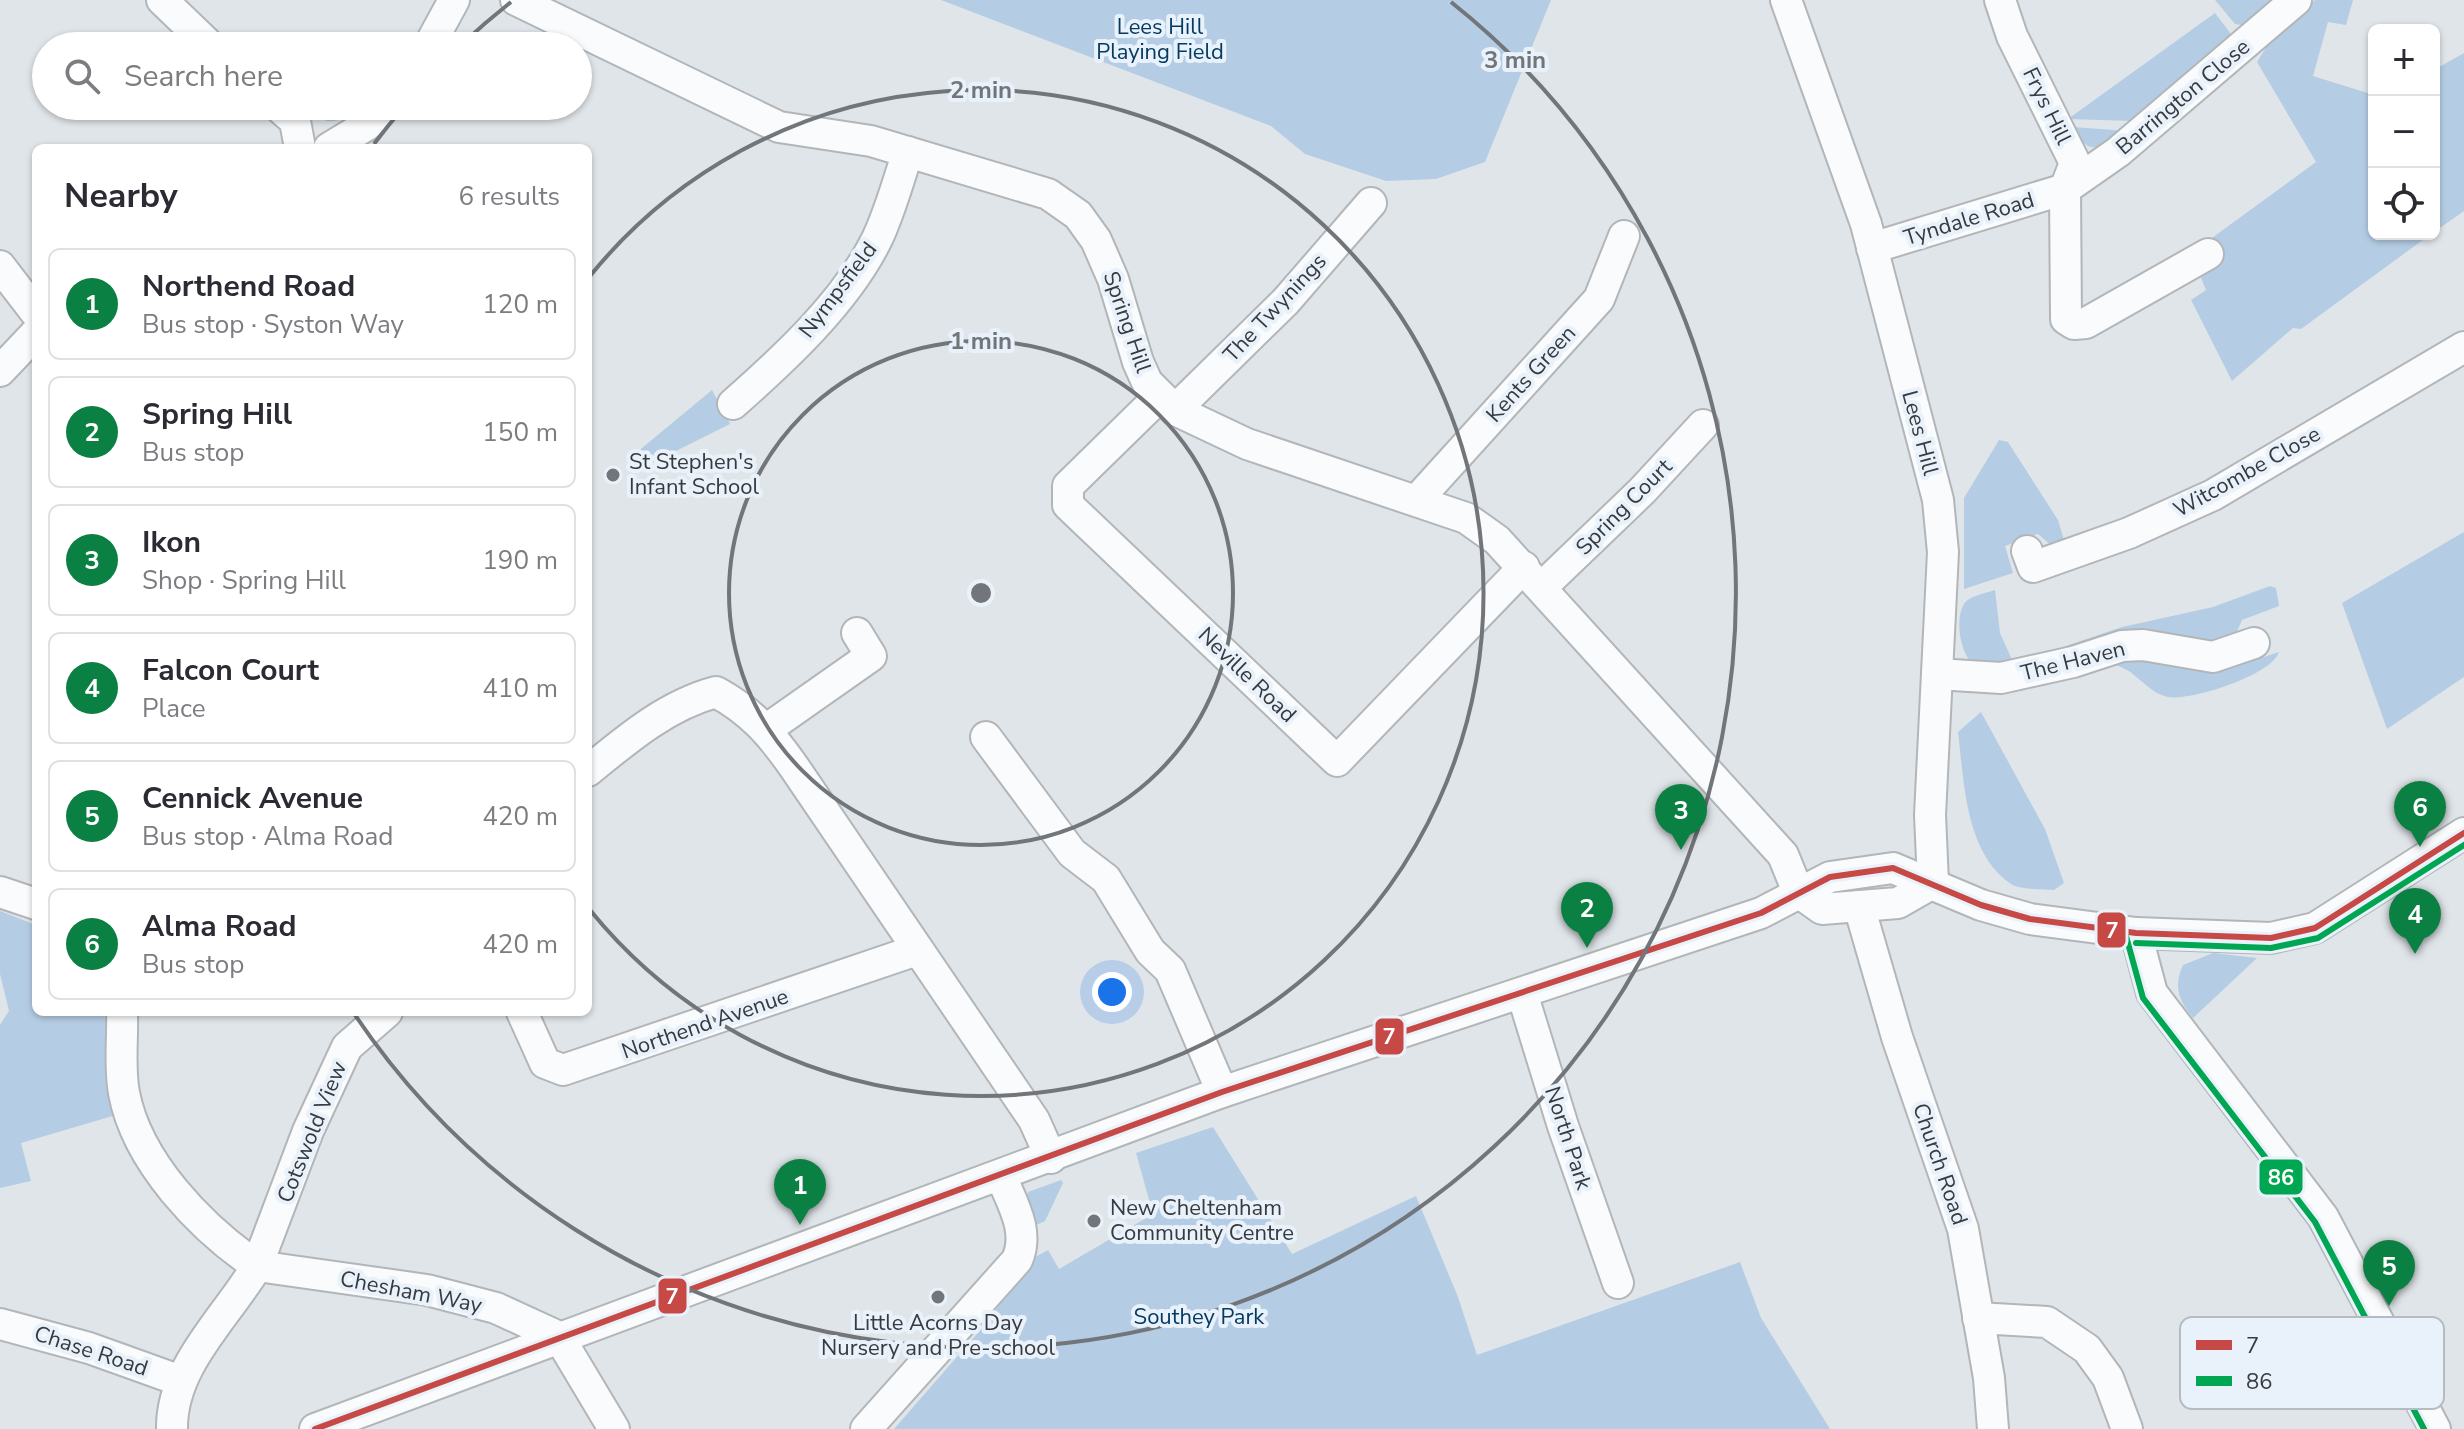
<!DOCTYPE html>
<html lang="en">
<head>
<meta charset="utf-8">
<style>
	:root { --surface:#fff; --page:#f7f7f7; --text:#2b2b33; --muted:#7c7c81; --line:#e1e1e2; --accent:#0b8043 }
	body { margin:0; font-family:"Nunito Sans",sans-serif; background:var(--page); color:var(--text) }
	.controls { position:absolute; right:24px; top:24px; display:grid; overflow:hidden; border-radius:12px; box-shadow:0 2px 6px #0004 }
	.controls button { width:72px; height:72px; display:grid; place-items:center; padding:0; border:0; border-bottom:2px solid var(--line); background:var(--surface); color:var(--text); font:40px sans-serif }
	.you { position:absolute; left:1112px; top:992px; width:28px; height:28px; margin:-20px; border:6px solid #fff; border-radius:50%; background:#1a73e8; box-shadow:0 0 0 12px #1a73e833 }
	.badge { display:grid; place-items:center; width:52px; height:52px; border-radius:50%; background:var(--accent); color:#fff; font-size:26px; font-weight:700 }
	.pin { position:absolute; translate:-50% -66px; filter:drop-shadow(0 2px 4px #0008) }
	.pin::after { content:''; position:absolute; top:42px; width:28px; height:24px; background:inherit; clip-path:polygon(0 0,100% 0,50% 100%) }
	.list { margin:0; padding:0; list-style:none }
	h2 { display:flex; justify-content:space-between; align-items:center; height:104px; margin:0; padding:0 32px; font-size:34px }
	h2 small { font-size:26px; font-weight:400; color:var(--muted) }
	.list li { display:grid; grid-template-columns:52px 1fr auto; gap:24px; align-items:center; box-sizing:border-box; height:112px; margin:0 16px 16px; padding:0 16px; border:2px solid var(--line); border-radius:12px }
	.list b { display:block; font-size:30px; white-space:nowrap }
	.list p { margin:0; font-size:26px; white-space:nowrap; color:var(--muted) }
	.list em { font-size:26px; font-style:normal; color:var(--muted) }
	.icon { flex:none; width:44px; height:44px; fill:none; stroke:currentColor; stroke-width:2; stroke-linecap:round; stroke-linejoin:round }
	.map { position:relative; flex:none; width:2464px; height:1429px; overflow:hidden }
	.search { position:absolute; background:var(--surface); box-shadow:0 2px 6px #0004; left:32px; top:32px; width:560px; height:88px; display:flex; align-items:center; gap:20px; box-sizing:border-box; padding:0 28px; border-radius:44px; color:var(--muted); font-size:30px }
	.panel { position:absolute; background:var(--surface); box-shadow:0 2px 6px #0004; left:32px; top:144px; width:560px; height:872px; border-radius:12px }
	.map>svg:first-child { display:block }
</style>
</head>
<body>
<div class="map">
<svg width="2464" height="1429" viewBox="0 0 2464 1429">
	<rect width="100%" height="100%" fill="#e0e5e9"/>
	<g fill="#b5cde4">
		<path d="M941,0h610l-66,162 -49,17 -50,2 -81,-27 -34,-28z"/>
		<path d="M2215,0h58l-32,25 -6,-1z"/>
		<path d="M2315,0h38l-7,25 -18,-3 -15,54 61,19v139h57l-130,95 -8,-1 -61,53 -41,-81 15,-10 -5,-12 14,-13 -10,-22 111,-81 -59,-100 16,-26z"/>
		<path d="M2215,13l19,25 -101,83 -65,-2z"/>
		<path d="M2464,53v158l-30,21v-162z"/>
		<path d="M323,106h45l-3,4 -8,-4c-14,14 -26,22 -44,8z"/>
		<path d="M2072,127l57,4c-27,16 -39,29 -57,-4z"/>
		<path d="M712,390l18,34 -88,44 -6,-15z"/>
		<path d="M1999,440l9,2 50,78 6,20 -13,5 -13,-11 -33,12 8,27 -49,16v-91z"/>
		<path d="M2464,532v145l-77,52 -45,-126z"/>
		<path d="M2270,586l6,2 3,18 -37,14 -9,21 -176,13 6,-7 59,-20 91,-20z"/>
		<path d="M1995,590l5,43 13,29 -43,-1c-10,-13 -15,-42 -6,-57 5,-8 22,-11 31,-14z"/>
		<path d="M2279,652c-7,23 -87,49 -111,45 -16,-3 -28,-19 -41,-27 -7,-4 -16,-7 -23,-9 39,-12 79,3 120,3 19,0 37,-6 55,-12z"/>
		<path d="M1981,712l64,117 19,54 -10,7c-12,-1 -34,0 -43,-6 -46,-31 -47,-103 -53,-152z"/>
		<path d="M0,911l36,14v87h68l12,103 -95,28 10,38 -31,7v-163l9,-14 -9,-37z"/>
		<path d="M2213,953l44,5 -64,60c-14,-17 -20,-31 -10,-53z"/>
		<path d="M1213,1127l79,127 124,-58 42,101 19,58 263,-93 21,56 69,111h-936l96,-110 38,-58 20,-11 11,19 94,-55 -17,-61z"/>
		<path d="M1061,1180l2,3 -18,38 -11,5 -8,-25 2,-9z"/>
	</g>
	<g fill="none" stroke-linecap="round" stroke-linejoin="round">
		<g stroke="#b2b6b9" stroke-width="34">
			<g id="minor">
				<path d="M162,0l48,46"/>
				<path d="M516,0l263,127 92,14 177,53 30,21 18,25 17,39 25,83 9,20 28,28 72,34 219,74 31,22 286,315 15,37"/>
				<path d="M1786,0l80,224 72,276 5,52 -13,263 3,68"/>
				<path d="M2000,0l12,36 63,127 -10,26 1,130 8,5 12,-1 122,-69"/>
				<path d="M429,46l25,-46"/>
				<path d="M278,106l17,15 5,27"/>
				<path d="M329,148l38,-23 18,-19"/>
				<path d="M1872,248l193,-59 53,-37 178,-152"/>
				<path d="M0,266l36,47"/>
				<path d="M0,371l36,-38"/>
				<path d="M1159,397l-91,89v19l269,256 187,-194"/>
				<path d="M733,404c51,-45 113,-102 144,-165 13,-27 21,-58 31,-87"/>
				<path d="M1175,410l111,-109 85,-98"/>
				<path d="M1417,500l182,-201 25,-63"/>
				<path d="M2027,551l6,16 96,-34 84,-38 251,-148"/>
				<path d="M1542,587l100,-96 61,-66"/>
				<path d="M1937,674l64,4 72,-16 49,-16 21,-1 70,12 41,-14"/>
				<path d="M767,729l104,-73 -14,-23"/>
				<path d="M986,737l86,116 34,26 44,72 20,19 52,122"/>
				<path d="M588,771c39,-32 79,-66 128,-79 35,19 55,42 78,75l240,353 17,38"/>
				<path d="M0,892l36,12"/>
				<path d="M1798,892l24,17 76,-6 35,-20"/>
				<path d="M1859,906l38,131 66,192 26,149 4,51"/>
				<path d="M2136,933l16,60 171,224 112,212"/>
				<path d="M1522,993l41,133 55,157"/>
				<path d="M122,1012c1,26 -3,55 2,81 13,69 77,135 133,173 -31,52 -86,100 -85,163"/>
				<path d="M387,1012l-40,35 -39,84 -51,135 170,24 69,18 63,29 55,92"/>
				<path d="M522,1012l23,51 18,7 354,-120"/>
				<path d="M1978,1318l69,4 40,27 21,29 19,51"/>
				<path d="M0,1324l89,24 92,33"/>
				<path d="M315,1429l907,-337 539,-179 69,-36 63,-9 88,37 49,14 106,14 135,5 44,-10 149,-95"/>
				<path d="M866,1429l151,-169c13,-29 -5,-57 -16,-84"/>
			</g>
		</g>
		<use href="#minor" stroke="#fafbfc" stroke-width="30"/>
		<g stroke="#e9f2fa" stroke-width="12">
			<path id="bus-1" d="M315,1429l907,-337 539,-179 69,-36 63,-9 88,37 49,14 106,14 135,5 44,-10 149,-95"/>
		</g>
		<g stroke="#e9f2fa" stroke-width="12">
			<g id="bus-2">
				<path d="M2126,936l17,62 172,224 109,207"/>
				<path d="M2136,943l135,5 47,-10 146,-93"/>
			</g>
		</g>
		<use href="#bus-1" stroke="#c64945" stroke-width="6"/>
		<use href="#bus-2" stroke="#00a651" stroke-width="6"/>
	</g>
	<g fill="none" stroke="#72767a" stroke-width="4">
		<circle cx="981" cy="593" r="252"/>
		<path d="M590 276A503 503 0 1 1 590 910"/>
		<path d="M374 144A755 755 0 0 1 403 108M461 45A755 755 0 0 1 511 2M1451 2A755 755 0 1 1 355 1015"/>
	</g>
	<g fill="#72767a" stroke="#e9f2fa" stroke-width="3">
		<circle cx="613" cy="475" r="8"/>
		<circle cx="1094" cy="1221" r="8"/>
		<circle cx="938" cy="1297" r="8"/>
	</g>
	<g text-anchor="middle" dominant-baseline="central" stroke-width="8" stroke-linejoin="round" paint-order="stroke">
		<g font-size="22" fill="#053b63" stroke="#e9f2fa">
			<text x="1160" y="27">Lees Hill<tspan x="1160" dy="25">Playing Field</tspan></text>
			<text x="1199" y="1317">Southey Park</text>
		</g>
		<g font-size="22" fill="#373a3e" stroke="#e9f2fa">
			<text transform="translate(2183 97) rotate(-40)">Barrington Close</text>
			<text transform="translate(2047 106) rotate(64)">Frys Hill</text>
			<text transform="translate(1969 219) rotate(-17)">Tyndale Road</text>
			<text transform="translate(838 290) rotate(-53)">Nympsfield</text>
			<text transform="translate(1275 308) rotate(-47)">The Twynings</text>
			<text transform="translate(1127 322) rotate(71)">Spring Hill</text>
			<text transform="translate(1531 374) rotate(-48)">Kents Green</text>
			<text transform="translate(1920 433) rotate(75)">Lees Hill</text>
			<text transform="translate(2247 472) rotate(-29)">Witcombe Close</text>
			<text transform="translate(1624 507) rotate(-45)">Spring Court</text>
			<text transform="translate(2073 661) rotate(-14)">The Haven</text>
			<text transform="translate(1247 675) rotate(44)">Neville Road</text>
			<text transform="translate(705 1024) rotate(-19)">Northend Avenue</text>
			<text transform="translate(312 1132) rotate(-68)">Cotswold View</text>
			<text transform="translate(1568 1138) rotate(72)">North Park</text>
			<text transform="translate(1940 1164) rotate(71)">Church Road</text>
			<text transform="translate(411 1292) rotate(11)">Chesham Way</text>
			<text transform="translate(91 1351) rotate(18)">Chase Road</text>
		</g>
		<g font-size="22" fill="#373a3e" stroke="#e9f2fa" text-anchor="start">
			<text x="629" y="462">St Stephen's<tspan x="629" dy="25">Infant School</tspan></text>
			<text x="1110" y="1208">New Cheltenham<tspan x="1110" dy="25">Community Centre</tspan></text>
			<text x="938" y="1323" text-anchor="middle">Little Acorns Day<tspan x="938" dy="25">Nursery and Pre-school</tspan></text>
		</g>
	</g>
	<rect x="2180" y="1317" width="264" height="92" rx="12" fill="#e9f2fa" stroke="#b4bbc2" stroke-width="2"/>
	<rect x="2196" y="1340" width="36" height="10" fill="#c64945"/>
	<rect x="2196" y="1376" width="36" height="10" fill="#00a651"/>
	<g font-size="22" fill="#373a3e">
		<text x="2246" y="1353">7</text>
		<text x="2246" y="1389">86</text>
	</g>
	<circle cx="981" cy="593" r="12" fill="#72767a" stroke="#e9f2fa" stroke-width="4"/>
	<g font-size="24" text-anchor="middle" font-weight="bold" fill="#72767a" stroke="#e9f2fa" stroke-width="8" stroke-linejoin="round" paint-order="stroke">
		<text x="1515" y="68">3 min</text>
		<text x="981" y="98">2 min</text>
		<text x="981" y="349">1 min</text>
	</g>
	<g stroke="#e9f2fa" stroke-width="3">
		<rect x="2096" y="911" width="31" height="38" rx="8" fill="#c64945"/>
		<rect x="1374" y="1017" width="31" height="39" rx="8" fill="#c64945"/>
		<rect x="2258" y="1158" width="46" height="38" rx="8" fill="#00a651"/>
		<rect x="657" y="1277" width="31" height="38" rx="8" fill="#c64945"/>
	</g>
	<g font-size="22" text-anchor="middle" font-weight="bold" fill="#fff">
		<text x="2112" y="938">7</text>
		<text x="1389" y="1044">7</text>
		<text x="2281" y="1185">86</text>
		<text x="672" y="1304">7</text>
	</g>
</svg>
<div class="controls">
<button>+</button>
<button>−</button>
<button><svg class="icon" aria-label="locate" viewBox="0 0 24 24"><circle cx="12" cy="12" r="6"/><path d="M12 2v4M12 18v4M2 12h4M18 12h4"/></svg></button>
</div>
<div class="you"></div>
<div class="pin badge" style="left:800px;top:1225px">1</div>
<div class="pin badge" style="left:1587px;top:948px">2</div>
<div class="pin badge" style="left:1681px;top:850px">3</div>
<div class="pin badge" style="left:2415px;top:954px">4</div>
<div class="pin badge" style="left:2389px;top:1306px">5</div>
<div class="pin badge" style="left:2420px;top:847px">6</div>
<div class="search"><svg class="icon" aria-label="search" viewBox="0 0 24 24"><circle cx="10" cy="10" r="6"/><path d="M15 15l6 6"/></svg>Search here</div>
<section class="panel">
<h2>Nearby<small>6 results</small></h2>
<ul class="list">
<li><span class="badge">1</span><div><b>Northend Road</b><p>Bus stop · Syston Way</p></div><em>120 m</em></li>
<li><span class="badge">2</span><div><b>Spring Hill</b><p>Bus stop</p></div><em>150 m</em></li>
<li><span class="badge">3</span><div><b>Ikon</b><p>Shop · Spring Hill</p></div><em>190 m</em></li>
<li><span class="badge">4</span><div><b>Falcon Court</b><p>Place</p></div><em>410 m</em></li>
<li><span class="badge">5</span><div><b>Cennick Avenue</b><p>Bus stop · Alma Road</p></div><em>420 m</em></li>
<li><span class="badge">6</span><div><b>Alma Road</b><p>Bus stop</p></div><em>420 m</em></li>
</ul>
</section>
</div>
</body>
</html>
